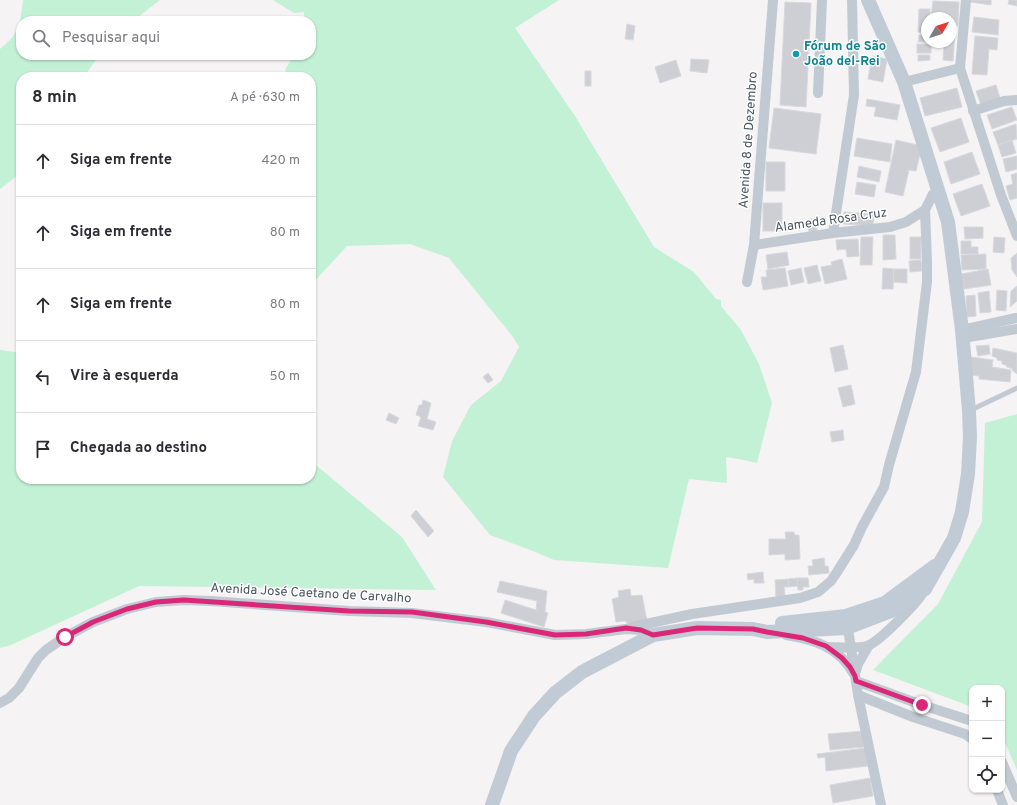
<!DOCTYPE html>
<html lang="pt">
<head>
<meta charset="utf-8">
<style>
	:root { --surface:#fff; --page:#f7f7f7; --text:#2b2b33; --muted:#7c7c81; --line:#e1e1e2 }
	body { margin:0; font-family:Overpass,sans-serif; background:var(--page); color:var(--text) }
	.controls { position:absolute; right:12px; bottom:12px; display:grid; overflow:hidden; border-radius:8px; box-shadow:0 1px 3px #0004 }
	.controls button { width:36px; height:36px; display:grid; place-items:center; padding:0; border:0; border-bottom:1px solid var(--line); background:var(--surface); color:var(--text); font:20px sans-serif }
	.compass { position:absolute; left:921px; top:12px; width:36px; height:36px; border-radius:50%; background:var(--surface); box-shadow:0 1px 3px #0004; rotate:51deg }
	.stop { position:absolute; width:12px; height:12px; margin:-9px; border:3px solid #db2777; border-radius:50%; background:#fff }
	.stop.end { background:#db2777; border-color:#fff; box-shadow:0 1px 4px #0008 }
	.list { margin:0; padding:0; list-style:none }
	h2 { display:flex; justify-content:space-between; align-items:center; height:52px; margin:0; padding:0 16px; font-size:17px }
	h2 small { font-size:13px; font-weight:400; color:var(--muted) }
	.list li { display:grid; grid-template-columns:26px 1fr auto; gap:12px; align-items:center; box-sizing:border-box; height:72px; padding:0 16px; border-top:1px solid var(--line) }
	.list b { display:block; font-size:15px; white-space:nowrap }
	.list em { font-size:13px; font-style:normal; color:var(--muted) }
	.icon { flex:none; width:22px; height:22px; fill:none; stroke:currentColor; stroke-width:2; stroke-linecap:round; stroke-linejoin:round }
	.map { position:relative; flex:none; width:1017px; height:805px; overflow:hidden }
	.search { position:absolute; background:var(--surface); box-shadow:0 1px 3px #0004; left:16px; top:16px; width:300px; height:44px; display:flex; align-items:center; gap:10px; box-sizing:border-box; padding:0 14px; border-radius:16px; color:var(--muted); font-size:15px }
	.panel { position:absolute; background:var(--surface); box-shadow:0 1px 3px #0004; left:16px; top:72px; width:300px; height:412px; border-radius:16px }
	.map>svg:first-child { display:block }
</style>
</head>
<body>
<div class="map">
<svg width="1017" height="805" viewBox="0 0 1017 805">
	<rect width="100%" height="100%" fill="#f5f3f3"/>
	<g fill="#c3f1d5">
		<path d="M23,0h137l-27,21h-112v34h78l-15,22h-63v92l-3,6 -18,14v-140c20,-16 20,-25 23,-49z"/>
		<path d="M273,0h286l-44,28 60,88 79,131 40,25 22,27 5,1v6l20,24 18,34 13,39 -15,60 -18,-4 -13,-2 1,26 -38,-4 -21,89 -114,-8 -21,-9 -43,-16 -47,-58 9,-36 19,-36 30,-24 18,-34 -6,-10 -64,-79 -39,-14 -63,2 -36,39v-208h-23l-3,-7 9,-15h17v-34h-7v-9l-10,1z"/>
		<path d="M0,350l21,3v126h290v-18l91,76 34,53 -297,-4 -128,59 -11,3z"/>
		<path d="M1017,414v356l-15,-34v-48h-30v19l-99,-37 65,-66 44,-82 3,-99z"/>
	</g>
	<g fill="#cdcfd5" stroke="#d7d9de">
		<path d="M970,0h21v5l-21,-3z"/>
		<path d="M1009,0h8v6l-9,-2z"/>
		<path d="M933,1l26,1 -1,24h-7v-8h-20z"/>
		<path d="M785,2l26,1 -5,104 -26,-2z"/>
		<path d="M919,9h11v9h-3v15l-9,-1z"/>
		<path d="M974,17l25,3 -1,15 -26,-3z"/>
		<path d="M627,24l8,2 -2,14 -8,-1z"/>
		<path d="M951,31h4l-2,30 -10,-1 1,-18h7z"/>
		<path d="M919,35h8v7h2h-11z"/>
		<path d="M975,36l23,2 -1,12 -8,-1 -2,26 -15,-1z"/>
		<rect x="917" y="44" width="14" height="9"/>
		<path d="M918,55h12v5l-12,1z"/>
		<path d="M872,56l15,3 -4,23 -15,-3z"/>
		<path d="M691,59l18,1 -2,13 -17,-2z"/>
		<path d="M676,60l5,16 -21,7 -5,-16z"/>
		<rect x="585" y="71" width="6" height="15"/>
		<path d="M996,85l4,13 -19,7 -5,-14z"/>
		<path d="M957,88l5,19 -37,9 -5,-18z"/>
		<path d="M867,99l33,6 -3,15 -23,-4 2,-9 -10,-1z"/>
		<path d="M1012,107l5,13 -25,9 -5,-14z"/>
		<path d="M774,108l47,6 -5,40 -47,-6z"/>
		<path d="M961,118l8,24 -29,10 -9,-24z"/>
		<path d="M1016,124l1,15 -19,6 -5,-13z"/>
		<path d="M857,138l35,6 -2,18 -36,-6z"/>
		<path d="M896,140l26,6 -6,25 -7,-1 -6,26 -18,-4z"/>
		<path d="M1012,140l4,13 -14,4 -4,-12z"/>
		<path d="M972,152l8,22 -29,10 -7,-22z"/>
		<path d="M1017,156v13l-11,3 -3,-13z"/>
		<rect x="766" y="162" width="19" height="29"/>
		<path d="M859,166l22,5 -2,11 -22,-5z"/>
		<path d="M1017,173v25l-7,2 -4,-14 7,-2 -2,-9z"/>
		<path d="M857,182l19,3 -2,12 -19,-3z"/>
		<path d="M982,184l8,22 -29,10 -8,-22z"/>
		<rect x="763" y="203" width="19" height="28"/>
		<path d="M844,212l30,2 -1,12 -30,-2z"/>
		<path d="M808,219h9v14l-8,1z"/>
		<path d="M964,227h19v11l-18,1z"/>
		<path d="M883,235h12l1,24 -13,1z"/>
		<path d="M861,237h12l-1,28h-12z"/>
		<rect x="910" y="237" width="11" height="22"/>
		<path d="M994,237l11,1 -1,15 -11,-1z"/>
		<path d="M858,239l1,17 -12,1 -1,-8 -9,1 -1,-10z"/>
		<path d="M961,241h10v6h7v7h-17z"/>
		<path d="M787,252l2,13 -21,4 -2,-14z"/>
		<path d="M1017,253v24l-5,-7 -1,-12z"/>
		<path d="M986,254v15l-24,1 -1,-15z"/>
		<path d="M842,259l5,20 -22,5 -4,-17 11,-2 -1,-3z"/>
		<path d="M921,260l1,11 -12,1 -1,-11z"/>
		<path d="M817,265l4,16 -13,3 -4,-16z"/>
		<path d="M785,268l3,18 -25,4 -2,-13h6l-1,-7z"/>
		<path d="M801,268l3,14 -13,3 -3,-14z"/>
		<path d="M883,268l11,1 -1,20h-11z"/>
		<path d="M894,269h13v14l-14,-1z"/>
		<path d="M988,269l3,16 -27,4 -3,-15z"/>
		<path d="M1017,286v15l-7,6 1,-16z"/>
		<path d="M997,290l10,1 -1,20 -10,-1z"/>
		<path d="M989,291l2,21 -11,1 -2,-20z"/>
		<path d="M975,295l1,21 -9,1 -1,-21z"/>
		<path d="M843,345l5,24 -13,3 -5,-24z"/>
		<path d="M989,345l1,9 -12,2 -2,-10z"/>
		<path d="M993,348l24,5v21l-5,-4 1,-1 -6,-2 -1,-2 -4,-1v-3l-5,-1v-2l-5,-2z"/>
		<path d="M971,357l22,3 -1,7 19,3 -1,12 -31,-3v-3l-10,-1z"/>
		<path d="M488,373l5,7 -5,3 -5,-6z"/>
		<path d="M851,385l4,19 -12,3 -5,-19z"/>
		<path d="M423,400l8,3 -4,16 9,3 -3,8 -15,-4 3,-9 -5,-2 3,-10h3z"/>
		<path d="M389,413l10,5 -3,6 -10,-4z"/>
		<path d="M843,430l1,10 -12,2 -2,-10z"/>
		<path d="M416,510l18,21 -6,6 -17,-21z"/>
		<path d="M785,532h9l1,3h4l1,24 -15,1v-6l-16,1v-16h17z"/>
		<path d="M824,558l1,8h3l1,7 -20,2 -1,-9h5l-1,-6z"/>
		<path d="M763,572l1,11h-10v-4l-6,1 -1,-6z"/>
		<path d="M797,578h11l1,9h-6v3h-5z"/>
		<path d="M797,578l1,8 -9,1 -1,-8z"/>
		<path d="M788,579l1,8h-5l1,10h-9l-1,-17z"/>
		<path d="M500,581l47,10 -2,21 3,1 -4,14 -43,-14 4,-13 31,10 1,-9 -40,-9z"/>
		<path d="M630,589l1,7 11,-1 5,26 -20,3 -1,-3 -10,1 -4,-23 7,-2 -1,-6z"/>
		<path d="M863,731l1,16 -34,3 -2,-16z"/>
		<path d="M866,748l2,18 -42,5 -1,-14 -7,1 -1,-4z"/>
		<path d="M870,778l3,18 -40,7 -3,-18z"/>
	</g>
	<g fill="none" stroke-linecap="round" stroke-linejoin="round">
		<path stroke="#c1cad2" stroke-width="5" d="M971,410l46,-22"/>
		<g stroke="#c1cad2" stroke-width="10">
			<path d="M966,0l-6,68 41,127 16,41"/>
			<path d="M904,82l56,-14"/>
			<path d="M818,93l4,-93"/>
			<path d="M973,111l31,-10 13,-1"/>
			<path d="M833,233l21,-138 -2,-95"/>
			<path d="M754,245l79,-12 57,-6 16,-5 19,-12 8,-16 9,8"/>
			<path d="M747,282l7,-37 19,-245"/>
			<path d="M962,330l54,-12"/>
			<path d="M963,338l54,-9"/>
			<path d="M847,622l11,73 23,110"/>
			<path d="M632,627l60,-13 108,-16 18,-6 13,-11 6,-9 17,-27 8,-18 22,-40 5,-22 27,-93 11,-90v-21l-2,-51"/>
			<path d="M786,635c27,4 53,12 67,38"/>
			<path d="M827,647c13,0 27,2 40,-1 11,-3 49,-42 55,-52"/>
			<path d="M855,674l3,-10 11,-19"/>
			<path d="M856,681l66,24 50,16"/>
			<path d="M858,695l55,22 52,17 7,5"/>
			<path d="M0,703l9,-5 10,-10 19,-30 8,-8 19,-13 28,-15 34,-13 29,-7 28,-2 27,1 138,10 63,2 74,9 69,13 31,-1 40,-5 15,1 12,5"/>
			<path d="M1002,762l15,35"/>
			<path d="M997,790l6,15"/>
		</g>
		<g stroke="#c1cbd6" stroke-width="14">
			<path d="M782,623l64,-7 39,-13 50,-37"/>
			<path d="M492,805l19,-54 23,-35 21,-23 27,-21 71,-37 44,-7 56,1 14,3 80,-4 44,-17 34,-22 29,-51 8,-26 6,-38 2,-37 -1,-26 -7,-81 -14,-108 -44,-140 -36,-82"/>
		</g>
	</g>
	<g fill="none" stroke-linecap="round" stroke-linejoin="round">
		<path stroke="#db2777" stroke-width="5" d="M65,637l28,-15 34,-13 29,-7 28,-2 165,11 63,1 74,10 69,13 31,-1 40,-6 15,2 12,5 44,-7 56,1 14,3 36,6 23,8 16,12 8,9 5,9 1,5 66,24"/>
	</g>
	<circle fill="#0f9aa8" stroke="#fff" stroke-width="1.5" cx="796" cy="54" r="4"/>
	<g text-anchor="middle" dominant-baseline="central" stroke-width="3" stroke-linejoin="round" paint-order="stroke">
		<g font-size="13" font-weight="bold" fill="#0d838f" stroke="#fff" text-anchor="start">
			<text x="804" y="47">Fórum de São<tspan x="804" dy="15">João del-Rei</tspan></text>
		</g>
		<g font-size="13" fill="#4a5661" stroke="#fff">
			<text transform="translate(749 140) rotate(-86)">Avenida 8 de Dezembro</text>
			<text transform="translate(831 221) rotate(-8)">Alameda Rosa Cruz</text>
			<text transform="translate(311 594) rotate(3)">Avenida José Caetano de Carvalho</text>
		</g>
	</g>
</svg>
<div class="controls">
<button>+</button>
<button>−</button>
<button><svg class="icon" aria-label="locate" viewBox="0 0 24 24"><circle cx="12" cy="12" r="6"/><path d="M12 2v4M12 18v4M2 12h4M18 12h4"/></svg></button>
</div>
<svg class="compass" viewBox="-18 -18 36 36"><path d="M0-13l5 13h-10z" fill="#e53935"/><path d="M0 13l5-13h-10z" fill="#7c7c81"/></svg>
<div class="stop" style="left:65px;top:637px"></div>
<div class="stop end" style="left:922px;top:705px"></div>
<div class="search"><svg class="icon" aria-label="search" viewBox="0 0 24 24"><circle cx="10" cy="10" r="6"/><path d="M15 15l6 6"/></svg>Pesquisar aqui</div>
<section class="panel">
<h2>8 min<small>A pé · 630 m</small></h2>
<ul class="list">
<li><svg class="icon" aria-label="ahead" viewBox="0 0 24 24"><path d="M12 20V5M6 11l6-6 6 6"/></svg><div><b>Siga em frente</b></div><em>420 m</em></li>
<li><svg class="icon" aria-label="ahead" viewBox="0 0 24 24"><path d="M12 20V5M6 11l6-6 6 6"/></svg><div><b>Siga em frente</b></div><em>80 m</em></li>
<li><svg class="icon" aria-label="ahead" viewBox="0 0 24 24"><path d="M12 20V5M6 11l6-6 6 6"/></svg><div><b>Siga em frente</b></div><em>80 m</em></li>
<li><svg class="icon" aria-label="left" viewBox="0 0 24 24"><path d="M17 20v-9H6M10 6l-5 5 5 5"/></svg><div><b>Vire à esquerda</b></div><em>50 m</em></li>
<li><svg class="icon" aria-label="arrive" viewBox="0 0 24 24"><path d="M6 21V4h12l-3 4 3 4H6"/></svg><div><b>Chegada ao destino</b></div></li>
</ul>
</section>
</div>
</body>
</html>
